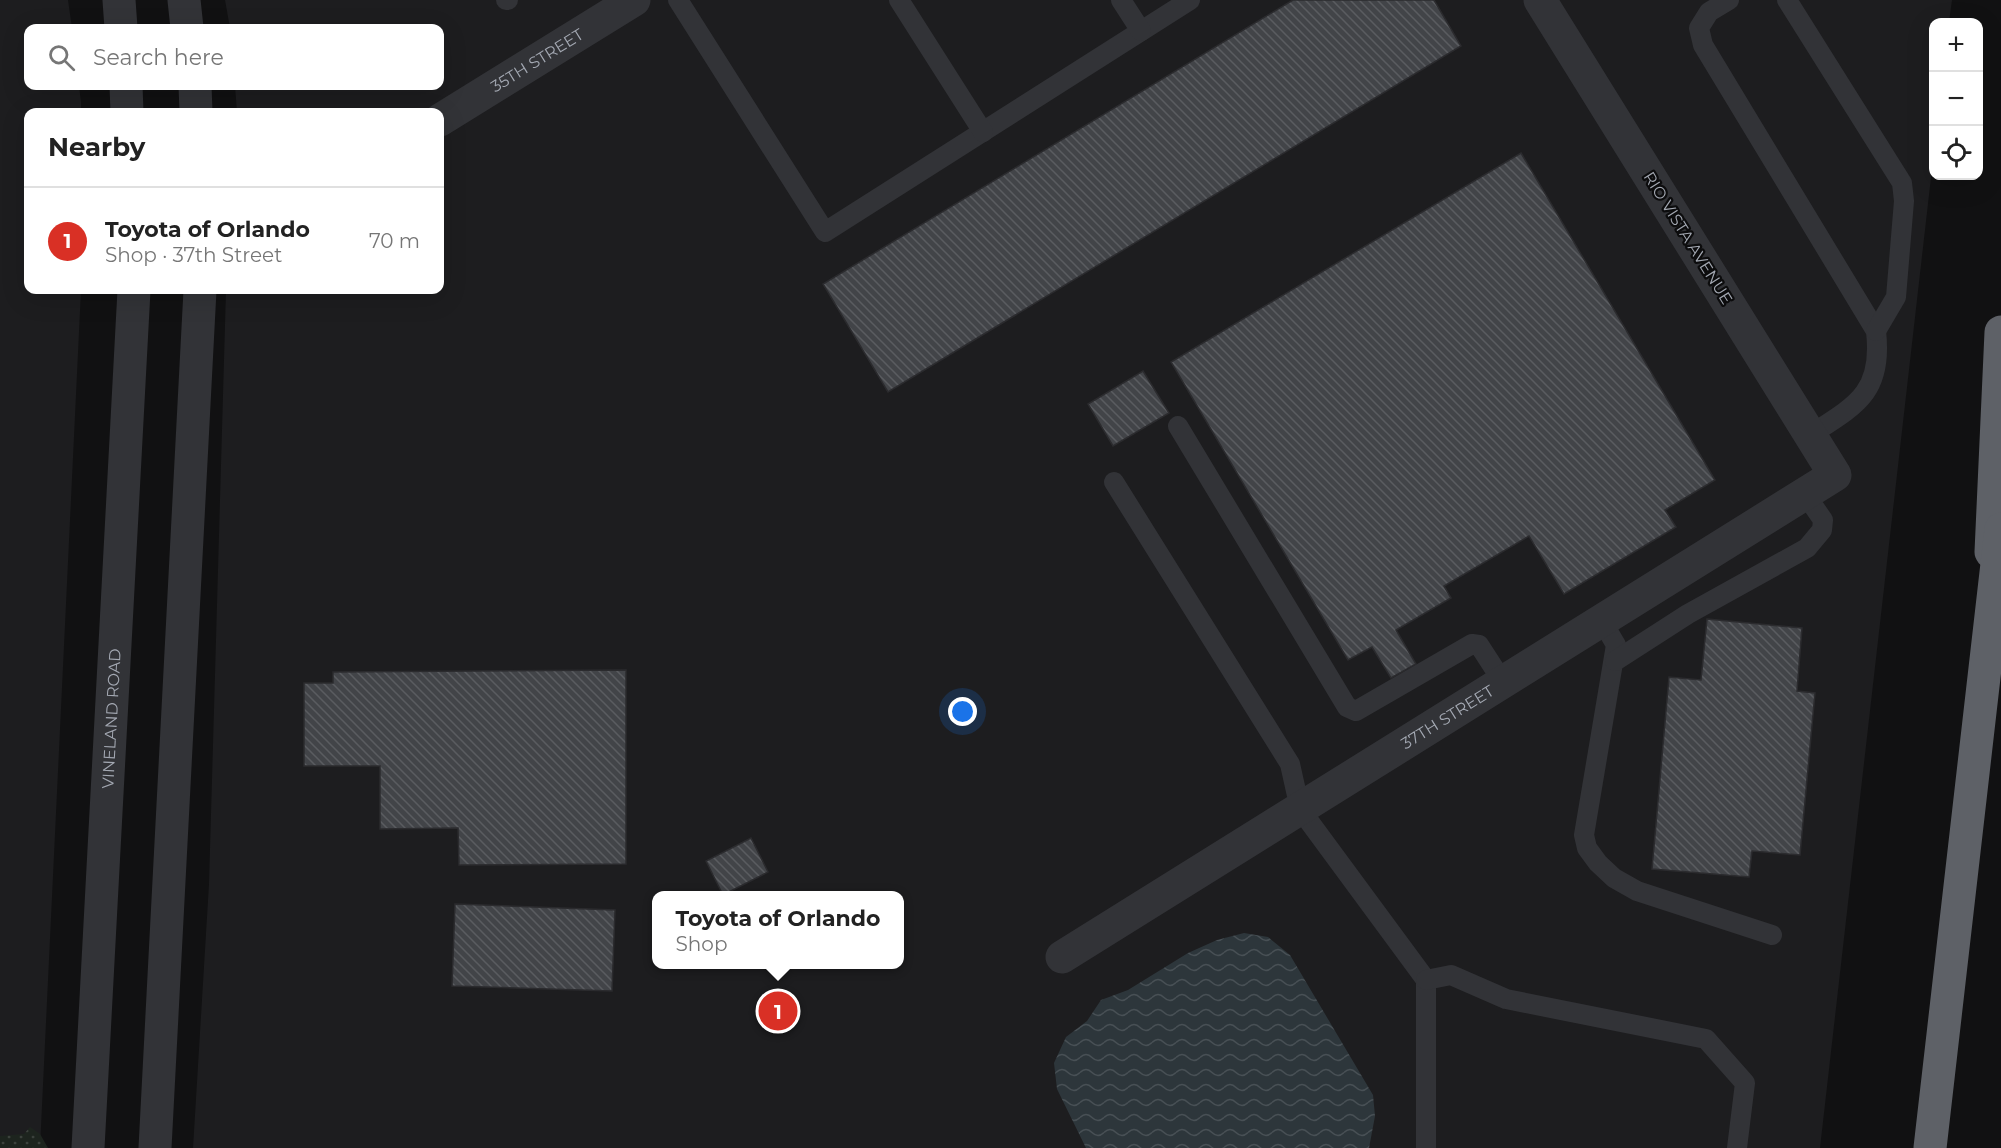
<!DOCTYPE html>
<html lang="en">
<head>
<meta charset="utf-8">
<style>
	:root { --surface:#fff; --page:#f6f6f6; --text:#222; --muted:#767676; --line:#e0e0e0; --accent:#d93025 }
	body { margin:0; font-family:Montserrat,sans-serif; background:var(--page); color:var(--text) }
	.controls { position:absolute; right:18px; top:18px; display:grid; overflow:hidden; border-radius:12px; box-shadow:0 6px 24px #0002 }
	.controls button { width:54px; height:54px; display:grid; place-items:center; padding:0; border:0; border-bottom:2px solid var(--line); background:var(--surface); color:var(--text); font:30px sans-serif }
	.you { position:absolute; left:963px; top:712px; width:21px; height:21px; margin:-15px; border:4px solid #fff; border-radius:50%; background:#1a73e8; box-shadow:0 0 0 9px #1a73e833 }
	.badge { display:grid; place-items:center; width:39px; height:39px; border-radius:50%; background:var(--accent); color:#fff; font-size:20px; font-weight:700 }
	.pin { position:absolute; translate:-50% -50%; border:3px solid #fff; box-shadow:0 2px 6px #0006 }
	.popup { position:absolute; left:652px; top:891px; width:252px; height:78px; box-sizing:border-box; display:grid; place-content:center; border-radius:12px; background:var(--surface); filter:drop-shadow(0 2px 4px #0005); font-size:20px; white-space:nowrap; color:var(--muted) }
	.popup b { font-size:22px; color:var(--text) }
	.popup::after { content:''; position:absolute; left:50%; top:100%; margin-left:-12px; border:12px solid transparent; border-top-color:var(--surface) }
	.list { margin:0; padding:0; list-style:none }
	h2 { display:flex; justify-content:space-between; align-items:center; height:78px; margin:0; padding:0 24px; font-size:26px }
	h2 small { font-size:20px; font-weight:400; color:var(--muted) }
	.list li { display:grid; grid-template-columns:39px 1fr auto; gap:18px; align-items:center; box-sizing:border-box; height:108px; padding:0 24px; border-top:2px solid var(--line) }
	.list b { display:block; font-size:22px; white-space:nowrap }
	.list p { margin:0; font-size:20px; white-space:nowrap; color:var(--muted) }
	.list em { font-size:20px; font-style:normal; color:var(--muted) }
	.icon { flex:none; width:33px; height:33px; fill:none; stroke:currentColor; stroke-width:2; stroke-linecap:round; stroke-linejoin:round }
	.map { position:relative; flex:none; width:2001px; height:1148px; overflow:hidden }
	.search { position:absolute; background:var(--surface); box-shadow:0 6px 24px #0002; left:24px; top:24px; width:420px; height:66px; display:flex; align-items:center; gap:15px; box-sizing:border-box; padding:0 21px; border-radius:12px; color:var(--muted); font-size:22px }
	.panel { position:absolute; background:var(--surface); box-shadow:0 6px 24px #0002; left:24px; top:108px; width:420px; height:186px; border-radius:12px }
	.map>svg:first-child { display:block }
</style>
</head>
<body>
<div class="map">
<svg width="2001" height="1148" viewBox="0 0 2001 1148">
	<defs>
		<pattern id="grass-dots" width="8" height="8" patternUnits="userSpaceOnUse" patternTransform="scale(1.5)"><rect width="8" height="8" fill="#1d241e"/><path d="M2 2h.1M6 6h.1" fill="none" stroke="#3b413c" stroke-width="1.8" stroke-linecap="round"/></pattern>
		<pattern id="water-waves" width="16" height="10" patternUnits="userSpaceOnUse" patternTransform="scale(1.5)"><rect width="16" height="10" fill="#2d363b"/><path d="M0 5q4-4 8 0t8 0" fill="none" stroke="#485055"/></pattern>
		<pattern id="building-back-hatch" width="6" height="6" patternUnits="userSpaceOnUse" patternTransform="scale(1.5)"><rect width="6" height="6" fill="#424448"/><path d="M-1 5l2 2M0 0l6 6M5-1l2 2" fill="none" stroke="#5a5c60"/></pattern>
	</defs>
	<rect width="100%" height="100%" fill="#111112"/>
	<g fill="#1d1d1f" fill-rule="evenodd">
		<path d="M0,0h68l4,28h-44v58h51l2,16v10h-53v178h53l-41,858h-40z"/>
		<path d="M225,0h1727l-3,22h-15l-1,138 -113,988h-1627l16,-264 17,-594h214v-178h-203l-2,-26h205v-58h-210zM656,896h244v68h-244z"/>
	</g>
	<path fill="url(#grass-dots)" d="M30,1127l10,7 8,14h-48v-12l24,-2z"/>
	<path fill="url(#water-waves)" d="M1244,933l24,4 22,18 83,140 2,21 -6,32h-283l-29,-59 -3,-26 12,-26 21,-16 14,-21 27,-10 60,-37 29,-13z"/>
	<g fill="url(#building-back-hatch)" stroke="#2b2b2e" stroke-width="1.5">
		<path d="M1293,0h141l27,46 -573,346 -65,-108z"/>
		<path d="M1521,153l194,327 -50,30 11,17 -112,67 -35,-58 -85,50 7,12 -55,32 20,34 -25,14 -19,-31 -24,13 -177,-298z"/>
		<path d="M1143,371l26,42 -56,33 -25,-42z"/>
		<path d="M1707,619l95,9 -5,63 18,2 -15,162 -48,-4 -3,26 -97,-8 17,-192 32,3z"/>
		<path d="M626,670v194l-167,1 -1,-37 -78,1v-63h-76v-83h29v-11z"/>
		<path d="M751,838l17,34 -45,23 -17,-34z"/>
		<path d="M455,904l160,6 -3,81 -160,-5z"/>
	</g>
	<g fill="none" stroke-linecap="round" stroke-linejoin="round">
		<g stroke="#323337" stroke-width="20">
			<path d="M506,0h2"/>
			<path d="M678,0l147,232 365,-232"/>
			<path d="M899,0l84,132"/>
			<path d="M1121,0l20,31"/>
			<path d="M1729,0l-20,12 -10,16 4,17 173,286c7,61 -19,74 -66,104"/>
			<path d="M1787,0l115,183 2,18 -8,96 -20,34"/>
			<path d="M1178,426l169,281 9,4 116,-67 7,1 24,37"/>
			<path d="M1114,482l176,282 10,45 126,171v168"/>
			<path d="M1602,621l14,24 -32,190 3,13 11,15 16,15 23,13 135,44"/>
			<path d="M1615,661l73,-47 119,-66 15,-18 1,-10 -18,-26"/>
			<path d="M1426,980l25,-5 55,24 200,40 39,44 -8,65"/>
		</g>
		<g stroke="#323337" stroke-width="33">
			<path id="s1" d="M440,120l194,-120"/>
			<path id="s2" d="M1062,957l773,-482 -295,-475"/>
		</g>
		<g stroke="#323337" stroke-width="33">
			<path d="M119,0l2,28"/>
			<path d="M184,0l3,28"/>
			<path d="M126,86l1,26"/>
			<path d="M195,86l1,26"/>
			<path id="s3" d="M88,1148l46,-858"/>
			<path d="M155,1148l45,-858"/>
		</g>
		<g stroke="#5e6167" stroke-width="33">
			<path d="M1991,552l10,-220"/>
			<path d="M1930,1148l71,-619"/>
		</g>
	</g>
	<g text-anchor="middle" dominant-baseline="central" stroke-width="4.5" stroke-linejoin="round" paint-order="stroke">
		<g font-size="16" fill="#a3a8b2" stroke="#0c0c0d">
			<text stroke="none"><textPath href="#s1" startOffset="114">35TH STREET</textPath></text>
			<text transform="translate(1688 238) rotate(58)">RIO VISTA AVENUE</text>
			<text stroke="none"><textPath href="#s2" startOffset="454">37TH STREET</textPath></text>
			<text stroke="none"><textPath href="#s3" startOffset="430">VINELAND ROAD</textPath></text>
		</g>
	</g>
</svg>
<div class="controls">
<button>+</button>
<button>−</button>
<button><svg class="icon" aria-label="locate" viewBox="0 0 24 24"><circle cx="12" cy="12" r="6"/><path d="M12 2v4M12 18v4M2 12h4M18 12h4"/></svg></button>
</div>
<div class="you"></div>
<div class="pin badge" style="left:778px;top:1011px">1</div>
<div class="popup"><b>Toyota of Orlando</b>Shop</div>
<div class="search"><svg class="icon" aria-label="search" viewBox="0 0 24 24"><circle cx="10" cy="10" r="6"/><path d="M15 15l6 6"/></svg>Search here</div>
<section class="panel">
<h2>Nearby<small></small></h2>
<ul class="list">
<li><span class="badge">1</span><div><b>Toyota of Orlando</b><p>Shop · 37th Street</p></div><em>70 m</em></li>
</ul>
</section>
</div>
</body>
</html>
